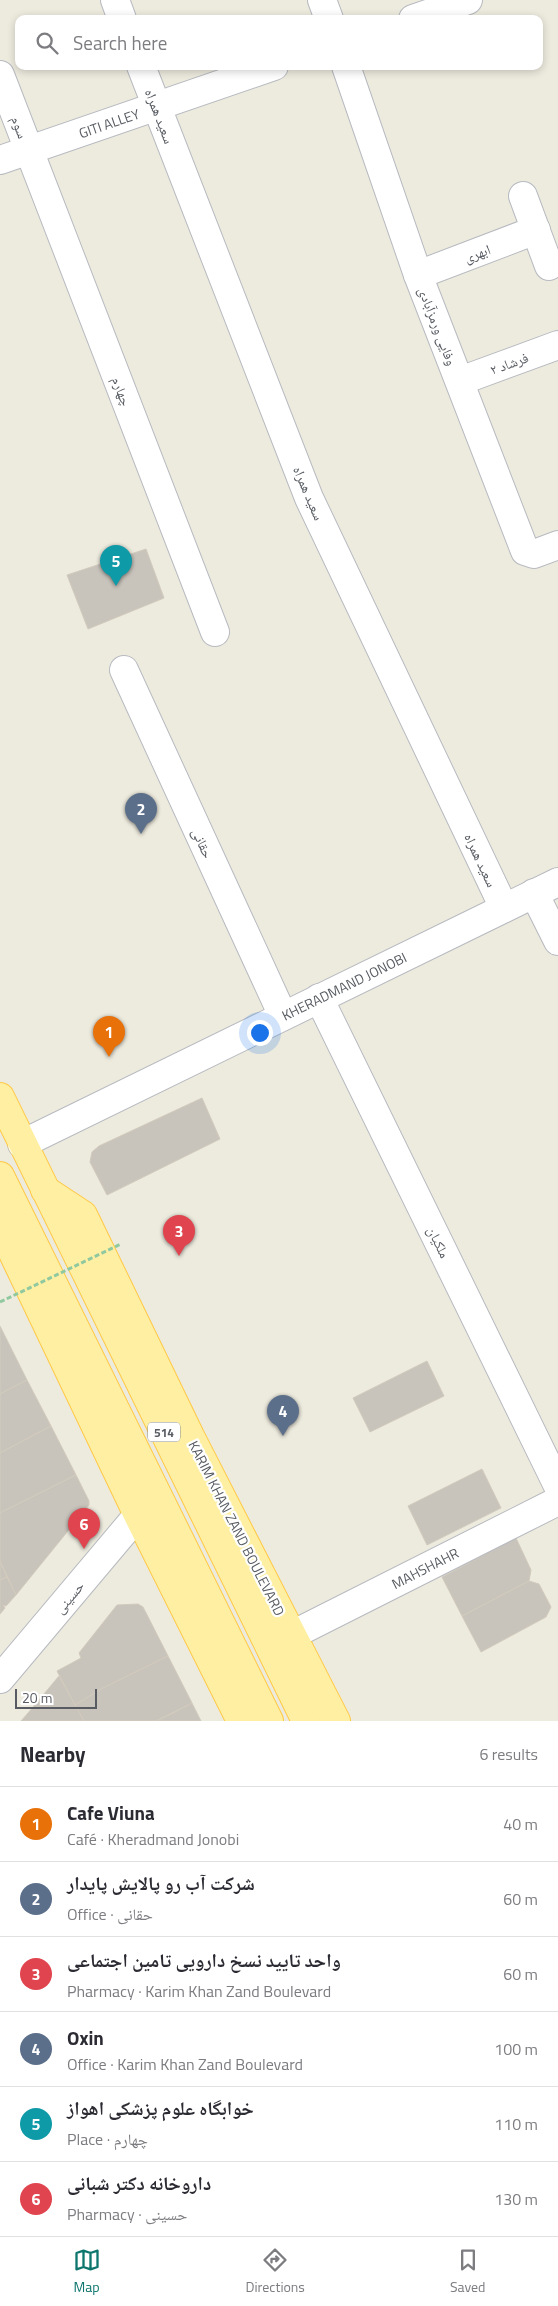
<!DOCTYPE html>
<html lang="en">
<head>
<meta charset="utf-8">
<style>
	:root { --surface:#fff; --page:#f7f7f7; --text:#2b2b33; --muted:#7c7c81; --line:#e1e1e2; --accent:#0f766e }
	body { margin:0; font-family:"Titillium Web","Noto Naskh Arabic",sans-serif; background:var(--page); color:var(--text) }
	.scale { position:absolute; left:15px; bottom:12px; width:82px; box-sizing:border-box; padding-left:5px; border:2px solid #585c62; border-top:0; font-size:14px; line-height:18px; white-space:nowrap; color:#585c62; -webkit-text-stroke:4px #fff; paint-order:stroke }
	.you { position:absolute; left:259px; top:1032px; width:18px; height:18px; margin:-12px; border:4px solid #fff; border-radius:50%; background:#1a73e8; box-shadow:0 0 0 8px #1a73e833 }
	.badge { display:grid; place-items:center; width:32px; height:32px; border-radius:50%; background:var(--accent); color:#fff; font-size:16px; font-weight:700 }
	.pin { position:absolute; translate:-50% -41px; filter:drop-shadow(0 1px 2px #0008) }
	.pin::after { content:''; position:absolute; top:26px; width:18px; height:15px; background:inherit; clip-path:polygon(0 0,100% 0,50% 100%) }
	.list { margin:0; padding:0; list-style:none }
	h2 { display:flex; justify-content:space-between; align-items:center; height:65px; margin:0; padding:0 20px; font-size:21px }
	h2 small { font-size:16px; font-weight:400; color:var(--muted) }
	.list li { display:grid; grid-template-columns:32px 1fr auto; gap:15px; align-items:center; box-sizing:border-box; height:75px; padding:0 20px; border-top:1px solid var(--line) }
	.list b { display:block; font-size:19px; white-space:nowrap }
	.list p { margin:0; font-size:16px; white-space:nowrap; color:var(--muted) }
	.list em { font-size:16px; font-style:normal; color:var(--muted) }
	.icon { flex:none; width:28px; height:28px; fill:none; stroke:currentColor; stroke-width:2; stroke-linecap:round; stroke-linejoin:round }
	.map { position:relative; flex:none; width:558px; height:1721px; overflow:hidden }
	.search { position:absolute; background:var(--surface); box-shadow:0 2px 8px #0003; left:15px; right:15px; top:15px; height:55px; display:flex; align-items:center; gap:12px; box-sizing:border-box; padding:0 18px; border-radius:10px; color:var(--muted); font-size:19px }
	.sheet { height:515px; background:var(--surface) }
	nav { display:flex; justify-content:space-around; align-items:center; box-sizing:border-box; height:70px; border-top:1px solid var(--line); background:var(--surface); font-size:14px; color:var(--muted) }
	nav a { display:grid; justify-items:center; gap:2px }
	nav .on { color:var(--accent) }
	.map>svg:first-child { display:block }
</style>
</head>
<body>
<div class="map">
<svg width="558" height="1721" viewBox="0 0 558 1721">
	<rect width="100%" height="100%" fill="#edeade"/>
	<g fill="#c8c4bc" stroke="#d2cbbc">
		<path d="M146,549l18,49 -76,31 -21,-54z"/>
		<path d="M202,1098l18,41 -113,56 -17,-33 2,-10 7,-6z"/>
		<path d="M0,1326l27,54 -27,14z"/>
		<path d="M427,1361l17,35 -74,36 -17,-34z"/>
		<path d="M27,1380l24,46 -51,27v-59z"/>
		<path d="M51,1426l25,49 -76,38v-60z"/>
		<path d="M482,1469l19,39 -74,37 -19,-39z"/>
		<path d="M76,1475l13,26v4l-73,90 -16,-34v-48z"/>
		<path d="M516,1538l15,32 -2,11 -67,35 -20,-39z"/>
		<path d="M0,1561l7,16 -7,3z"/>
		<path d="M7,1577l9,18 -10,11 -3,-1 2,3 -5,6v-34z"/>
		<path d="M529,1581l10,3 12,23 -5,10 -65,35 -19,-36z"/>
		<path d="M138,1604l5,3 25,49 -67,33 -26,16 -18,-34 24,-13 -2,-5 38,-48z"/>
		<path d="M168,1656l24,47 -36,18h-72l-9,-16 26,-16z"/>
		<path d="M59,1676l25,45h-63l7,-8z"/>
		<path d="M192,1703l9,18h-45l17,-8z"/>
	</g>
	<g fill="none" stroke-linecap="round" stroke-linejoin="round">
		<g stroke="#b7bac0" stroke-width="30">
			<g id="minor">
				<path d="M115,0l7,19"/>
				<path d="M322,0l7,19"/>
				<path d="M413,19l55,-19"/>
				<path d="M141,66l168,432 195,410"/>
				<path d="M346,66l72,209 107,276 9,3 24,-9"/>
				<path d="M0,75l215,557"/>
				<path d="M0,160l274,-94"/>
				<path d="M523,196l26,70"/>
				<path d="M418,275l118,-45"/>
				<path d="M460,381l98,-36"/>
				<path d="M124,670l159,346"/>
				<path d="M534,893l24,48"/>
				<path d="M319,998l239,488"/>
				<path d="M22,1144l536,-262"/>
				<path d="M292,1635l266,-134"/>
				<path d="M0,1679l138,-164"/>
			</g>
		</g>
		<g stroke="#ffc946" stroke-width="30">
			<g id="major">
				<path d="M0,1097l306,624"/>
				<path d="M0,1176l269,545"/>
				<path d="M45,1190l38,25 108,223 145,283"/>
				<path d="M9,1205l3,46 126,264 103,206"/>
			</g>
		</g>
		<use href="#minor" stroke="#fff" stroke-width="28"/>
		<use href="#major" stroke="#ffefa2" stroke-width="28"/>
		<path stroke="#90c9a0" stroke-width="3" stroke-dasharray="5 2.5" stroke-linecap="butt" d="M0,1302l121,-58"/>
	</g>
	<g text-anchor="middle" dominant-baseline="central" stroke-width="4.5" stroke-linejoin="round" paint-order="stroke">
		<rect fill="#fff" stroke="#8a8d91" stroke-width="1" x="148" y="1422.5" width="32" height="19" rx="4"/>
		<g font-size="12" font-weight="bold" fill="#585c62">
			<text x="164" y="1432">514</text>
		</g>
		<g font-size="14" fill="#585c62" stroke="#fff">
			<text transform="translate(160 116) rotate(69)">سعید همراه</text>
			<text transform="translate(109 123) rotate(-19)">GITI ALLEY</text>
			<text transform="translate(20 127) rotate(69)">سوم</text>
			<text transform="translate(477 253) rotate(-21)">ابهری</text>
			<text transform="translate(438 326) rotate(69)">وفایی ورمزآبادی</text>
			<text transform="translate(509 363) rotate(-20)">فرشاد ۲</text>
			<text transform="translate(122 391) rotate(69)">چهارم</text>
			<text transform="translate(309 493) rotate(67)">سعید همراه</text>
			<text transform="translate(203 843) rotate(65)">حقانی</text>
			<text transform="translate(481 860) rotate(65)">سعید همراه</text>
			<text transform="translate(344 986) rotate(-26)">KHERADMAND JONOBI</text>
			<text transform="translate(439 1242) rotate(64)">ملکیان</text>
			<text transform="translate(237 1528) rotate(63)">KARIM KHAN ZAND BOULEVARD</text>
			<text transform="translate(425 1568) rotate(-27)">MAHSHAHR</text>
			<text transform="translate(69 1597) rotate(-50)">حسینی</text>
		</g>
	</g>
</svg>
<div class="scale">20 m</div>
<div class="you"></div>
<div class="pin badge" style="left:109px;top:1057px;background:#e8710a">1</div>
<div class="pin badge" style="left:141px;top:834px;background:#5c6f8a">2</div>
<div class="pin badge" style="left:179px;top:1256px;background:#e0444e">3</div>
<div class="pin badge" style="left:283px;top:1436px;background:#5c6f8a">4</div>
<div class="pin badge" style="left:116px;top:586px;background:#0f9aa8">5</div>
<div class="pin badge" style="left:84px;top:1549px;background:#e0444e">6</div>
<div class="search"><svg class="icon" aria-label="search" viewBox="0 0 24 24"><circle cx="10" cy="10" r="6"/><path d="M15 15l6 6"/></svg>Search here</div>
</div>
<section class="sheet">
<h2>Nearby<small>6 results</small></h2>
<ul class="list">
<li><span class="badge" style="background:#e8710a">1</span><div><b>Cafe Viuna</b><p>Café · Kheradmand Jonobi</p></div><em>40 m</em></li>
<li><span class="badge" style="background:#5c6f8a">2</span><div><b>شرکت آب رو پالایش پایدار</b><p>Office · حقانی</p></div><em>60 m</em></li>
<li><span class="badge" style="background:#e0444e">3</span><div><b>واحد تایید نسخ دارویی تامین اجتماعی</b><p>Pharmacy · Karim Khan Zand Boulevard</p></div><em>60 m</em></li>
<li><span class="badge" style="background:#5c6f8a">4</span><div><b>Oxin</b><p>Office · Karim Khan Zand Boulevard</p></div><em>100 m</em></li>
<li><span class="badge" style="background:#0f9aa8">5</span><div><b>خوابگاه علوم پزشکی اهواز</b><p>Place · چهارم</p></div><em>110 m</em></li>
<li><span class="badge" style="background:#e0444e">6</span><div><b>داروخانه دکتر شبانی</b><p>Pharmacy · حسینی</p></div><em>130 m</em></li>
</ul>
</section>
<nav>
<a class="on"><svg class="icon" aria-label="map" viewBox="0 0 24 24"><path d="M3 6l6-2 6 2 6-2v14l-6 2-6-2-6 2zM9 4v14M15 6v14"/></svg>Map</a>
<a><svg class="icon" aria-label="directions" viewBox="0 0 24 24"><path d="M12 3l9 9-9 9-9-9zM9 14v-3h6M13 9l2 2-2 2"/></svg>Directions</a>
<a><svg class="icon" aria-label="saved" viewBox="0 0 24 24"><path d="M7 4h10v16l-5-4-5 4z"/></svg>Saved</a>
</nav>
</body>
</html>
